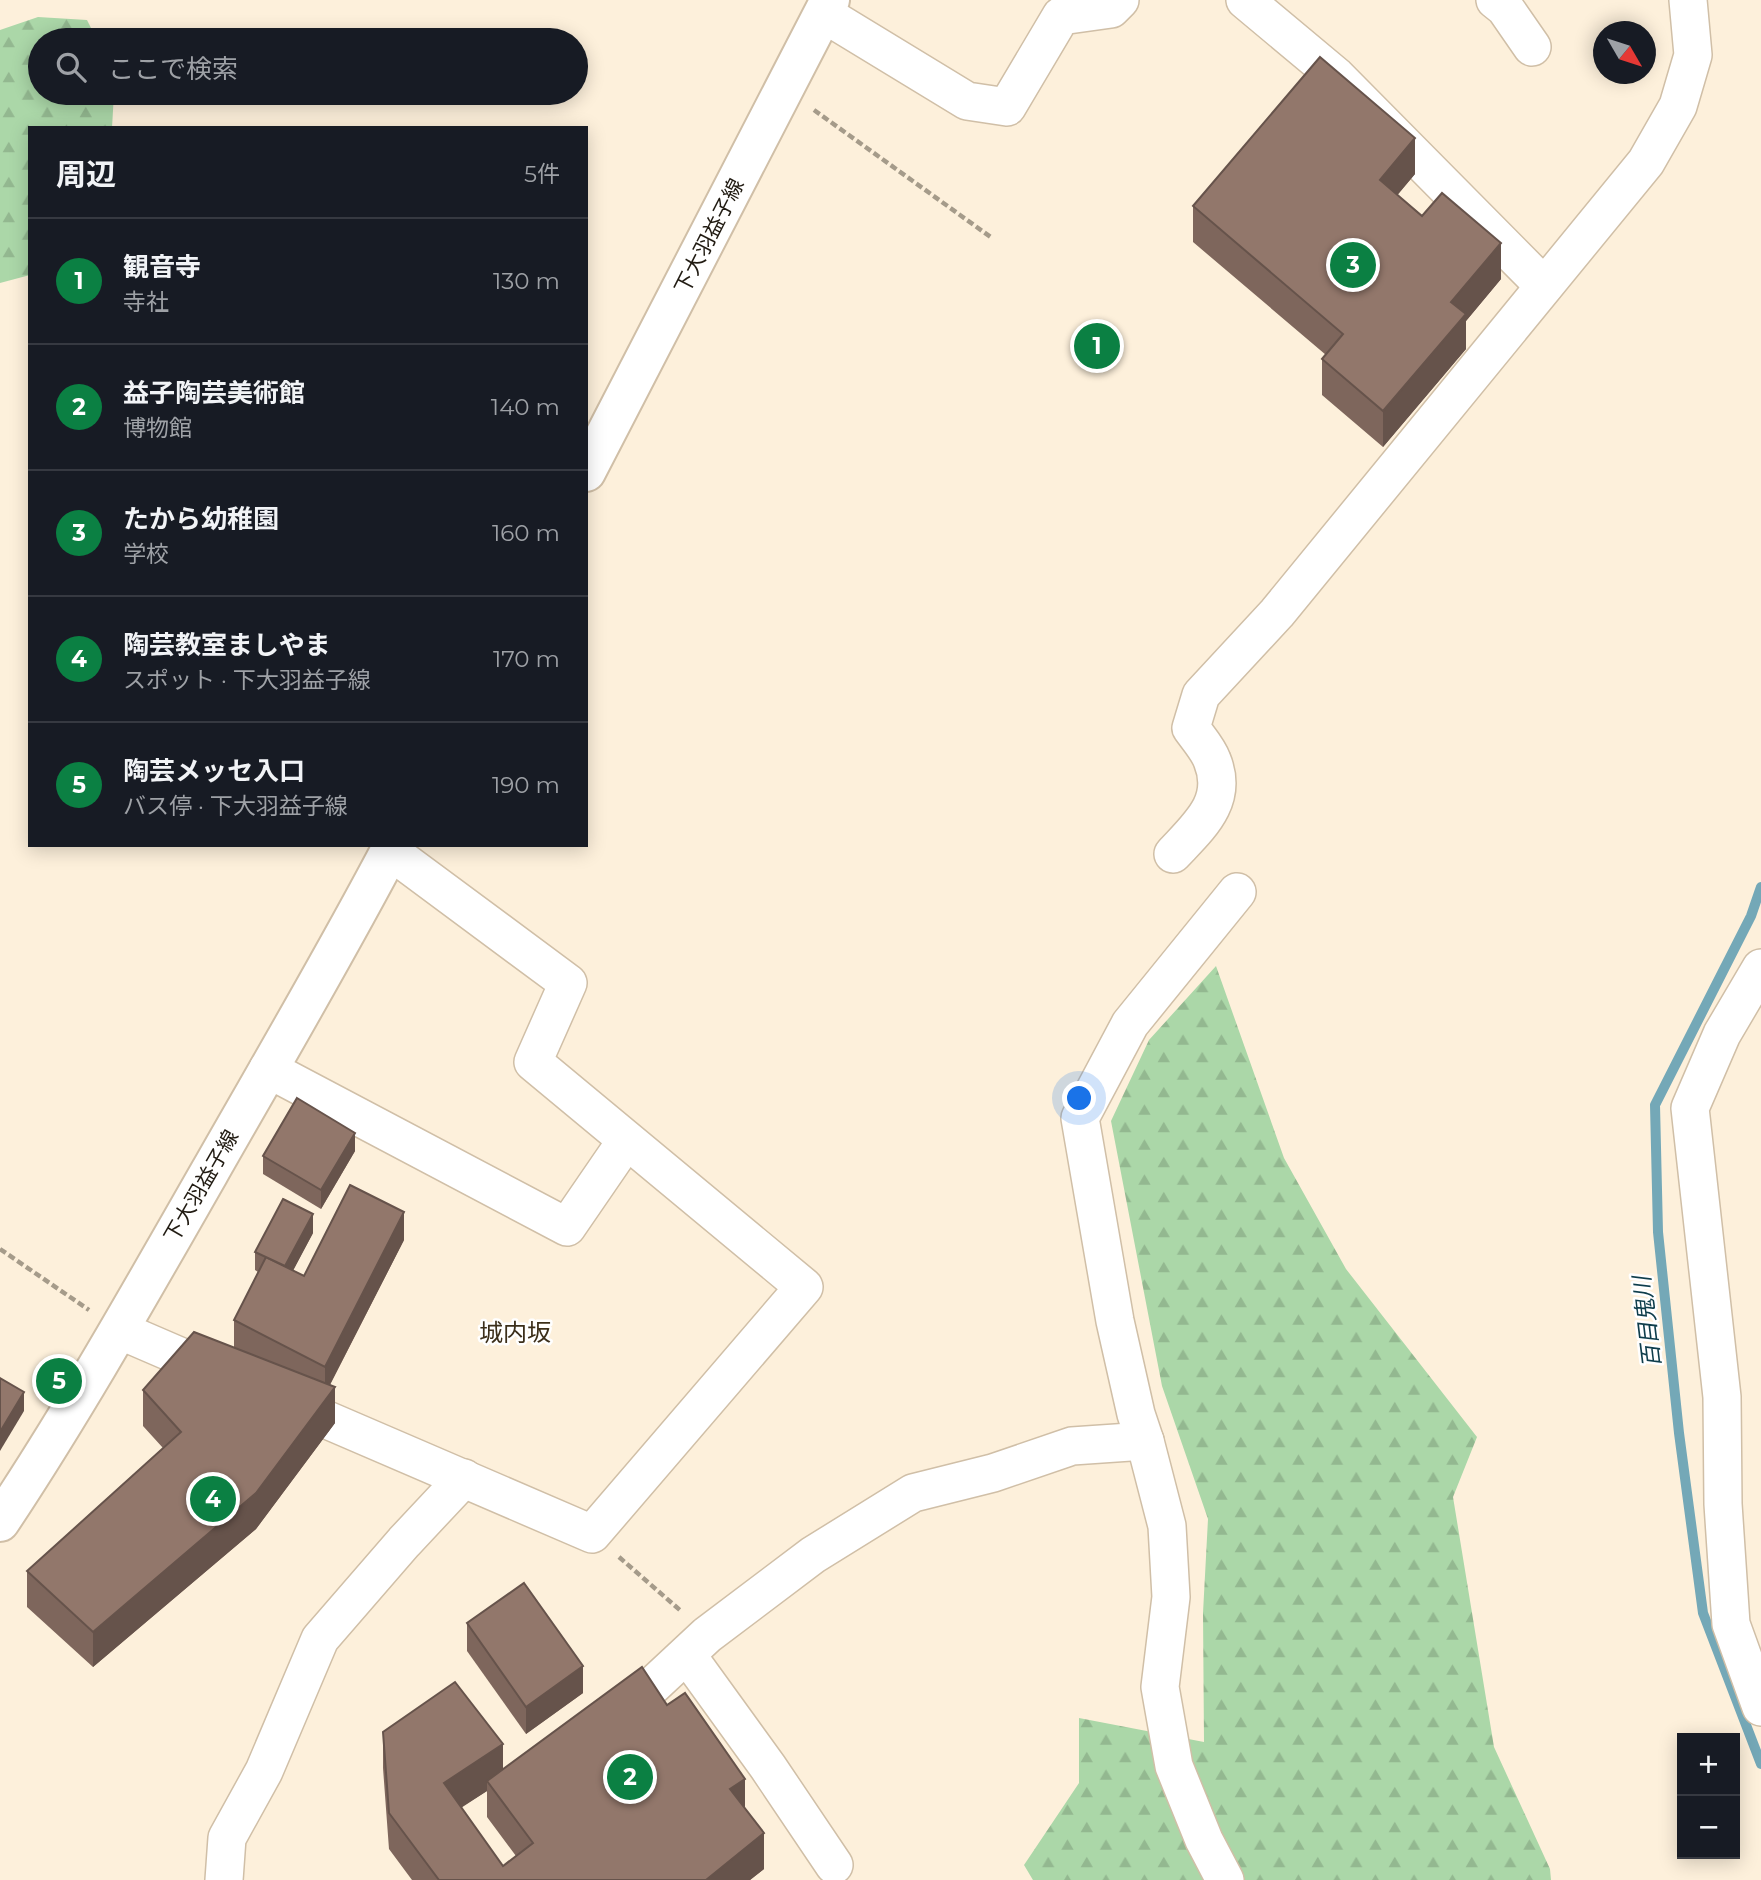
<!DOCTYPE html>
<html lang="ja">
<head>
<meta charset="utf-8">
<style>
	:root { --surface:#171b24; --page:#20242c; --text:#f1f3f6; --muted:#9ea1a6; --line:#363941; --accent:#0b8043 }
	body { margin:0; font-family:Montserrat,"Noto Sans JP",sans-serif; background:var(--page); color:var(--text) }
	.controls { position:absolute; right:21px; bottom:21px; display:grid; overflow:hidden; border-radius:0px; box-shadow:0 4px 18px #0003 }
	.controls button { width:63px; height:63px; display:grid; place-items:center; padding:0; border:0; border-bottom:2px solid var(--line); background:var(--surface); color:var(--text); font:35px sans-serif }
	.compass { position:absolute; left:1593px; top:21px; width:63px; height:63px; border-radius:50%; background:var(--surface); box-shadow:0 4px 18px #0003; rotate:129deg }
	.you { position:absolute; left:1080px; top:1099px; width:24px; height:24px; margin:-18px; border:5px solid #fff; border-radius:50%; background:#1a73e8; box-shadow:0 0 0 10px #1a73e833 }
	.badge { display:grid; place-items:center; width:46px; height:46px; border-radius:50%; background:var(--accent); color:#fff; font-size:23px; font-weight:700 }
	.pin { position:absolute; translate:-50% -50%; border:4px solid #fff; box-shadow:0 2px 7px #0006 }
	.list { margin:0; padding:0; list-style:none }
	h2 { display:flex; justify-content:space-between; align-items:center; height:91px; margin:0; padding:0 28px; font-size:30px }
	h2 small { font-size:23px; font-weight:400; color:var(--muted) }
	.list li { display:grid; grid-template-columns:46px 1fr auto; gap:21px; align-items:center; box-sizing:border-box; height:126px; padding:0 28px; border-top:2px solid var(--line) }
	.list b { display:block; font-size:26px; white-space:nowrap }
	.list p { margin:0; font-size:23px; white-space:nowrap; color:var(--muted) }
	.list em { font-size:23px; font-style:normal; color:var(--muted) }
	.icon { flex:none; width:38px; height:38px; fill:none; stroke:currentColor; stroke-width:2; stroke-linecap:round; stroke-linejoin:round }
	.map { position:relative; flex:none; width:1761px; height:1880px; overflow:hidden }
	.search { position:absolute; background:var(--surface); box-shadow:0 4px 18px #0003; left:28px; top:28px; width:560px; height:77px; display:flex; align-items:center; gap:18px; box-sizing:border-box; padding:0 24px; border-radius:38px; color:var(--muted); font-size:26px }
	.panel { position:absolute; background:var(--surface); box-shadow:0 4px 18px #0003; left:28px; top:126px; width:560px; height:721px; border-radius:0px }
	.map>svg:first-child { display:block }
</style>
</head>
<body>
<div class="map">
<svg width="1761" height="1880" viewBox="0 0 1761 1880">
	<defs>
		<pattern id="forest-firs" width="22" height="20" patternUnits="userSpaceOnUse" patternTransform="scale(1.75)"><rect width="22" height="20" fill="#abd7a8"/><path d="M5 1l3.5 6h-7zM16 11l3.5 6h-7z" fill="#93b890"/></pattern>
	</defs>
	<rect width="100%" height="100%" fill="#fdf0db"/>
	<g fill="url(#forest-firs)">
		<path d="M38,17l49,3 10,20h-57v53h74l-2,35h-82v147l-30,8v-253z"/>
		<path d="M1216,966l68,192 62,111 131,168 -24,60 41,250 56,122 1,11h-518l-9,-15 55,-82v-65l125,24 -1,-129 5,-94 -46,-133 -51,-265 38,-81z"/>
	</g>
	<g fill="none" stroke-linecap="round" stroke-linejoin="round">
		<path stroke="#74a8b7" stroke-width="10" d="M1761,887l-10,29 -96,189 3,127 21,201 24,180 58,151"/>
		<g stroke="#d0bfa7" stroke-width="40">
			<g id="street">
				<path d="M1245,0l91,76 208,210"/>
				<path d="M1495,0l10,8 27,39"/>
				<path d="M824,14l143,87 40,6 54,-91 50,-7 9,-9"/>
				<path d="M1173,854c26,-28 56,-53 39,-94 -4,-11 -14,-22 -21,-32l10,-33 76,-82 369,-451 32,-56 15,-51 -5,-55"/>
				<path d="M1761,968l-39,66 -32,74 32,289 1,107 8,120 30,83"/>
				<path d="M268,1069l299,158 59,-86"/>
				<path d="M119,1330l102,44"/>
				<path d="M290,1404l302,130 212,-247 -271,-225 35,-79 -178,-132"/>
				<path d="M687,1655l81,112 66,98"/>
				<path d="M614,1716l19,-12 74,-69 106,-80 100,-62 80,-20 79,-27 73,-5"/>
				<path d="M224,1880l3,-42 37,-67 56,-132 84,-97 60,-64"/>
				<path d="M1225,1880l-21,-40 -30,-74 -14,-79 11,-90 -4,-71 -22,-85 -9,-27 -21,-93 -35,-203 50,-94 107,-132"/>
			</g>
		</g>
		<g stroke="#d0bfa7" stroke-width="42">
			<g id="secondary">
				<path d="M586,472l244,-472"/>
				<path d="M0,1522c75,-113 142,-232 209,-349 62,-109 126,-217 184,-328"/>
			</g>
		</g>
		<g stroke="#a59b8a" stroke-width="4.5" stroke-dasharray="7 3.5" stroke-linecap="butt">
			<path d="M814,110l178,128"/>
			<path d="M0,1249l89,61"/>
			<path d="M619,1557l62,54"/>
		</g>
		<use href="#street" stroke="#fff" stroke-width="37"/>
		<use href="#secondary" stroke="#fff" stroke-width="38"/>
	</g>
	<g fill="#7e665c" fill-rule="evenodd">
		<path d="M1415,174l-18,21 104,84 -35,42v28l-83,98 -61,-52v-36l4,-4 -133,-113v-36z"/>
		<path d="M355,1151l-34,58 -58,-35v-18z"/>
		<path d="M313,1233l-20,37 11,6 100,-36 -74,145 5,38 -79,106 -163,138 -66,-60v-36l136,-123 -20,-22v-36l91,-42v-28l24,-48 -3,-2v-18z"/>
		<path d="M467,1623l116,70 -57,41 -59,-83z"/>
		<path d="M667,1705l78,104 19,60 -14,11h-338l-23,-31 -6,-81v-36l120,37zM487,1791v26l29,39 -13,10 -42,-59z"/>
	</g>
	<g fill="#66534b">
		<path d="M1415,138v36l-35,42v-36z"/>
		<path d="M1501,243v36l-35,42v28l-83,98v-36l68,-109z"/>
		<path d="M355,1133v18l-34,58v-19z"/>
		<path d="M404,1212v28l-79,154v-27z"/>
		<path d="M313,1214v19l-28,53v-19z"/>
		<path d="M335,1387v36l-79,106 -163,138v-35z"/>
		<path d="M24,1392v19l-24,40v-19z"/>
		<path d="M583,1666v27l-57,41v-27z"/>
		<path d="M503,1744v36l-16,1v10l-43,28v-36z"/>
		<path d="M745,1779v35l-15,-25z"/>
		<path d="M764,1833v36l-14,11h-44z"/>
	</g>
	<g fill="#92776b" stroke="#66534b" stroke-width="2">
		<path d="M1320,57l95,81 -35,42 42,36 20,-23 59,50 -50,59 15,12 -83,97 -61,-52 21,-25 -150,-128z"/>
		<path d="M297,1098l58,35 -34,57 -58,-34z"/>
		<path d="M350,1185l54,27 -79,155 -91,-47 32,-63 38,19z"/>
		<path d="M283,1199l30,15 -28,52 -30,-14z"/>
		<path d="M194,1332l141,55 -79,106 -163,139 -66,-61 154,-139 -38,-42z"/>
		<path d="M0,1378l24,14 -24,40z"/>
		<path d="M524,1583l59,83 -57,41 -59,-84z"/>
		<path d="M642,1667l25,38 18,-12 60,86 -15,10 34,44 -58,47h-267l-50,-67 -6,-81 72,-50 48,62 -59,39 59,83 30,-23 -46,-62z"/>
	</g>
	<g text-anchor="middle" dominant-baseline="central" stroke-width="5" stroke-linejoin="round" paint-order="stroke">
		<g font-size="21" fill="#211b12" stroke="#fff">
			<text transform="translate(709 236) rotate(-63)">下大羽益子線</text>
			<text transform="translate(201 1186) rotate(-60)">下大羽益子線</text>
		</g>
		<g font-size="23" font-style="italic" fill="#0e3d4b" stroke="#fff">
			<text transform="translate(1647 1322) rotate(-97)">百目鬼川</text>
		</g>
		<g font-size="24" fill="#3c2f1a" stroke="#fff">
			<text x="515" y="1332">城内坂</text>
		</g>
	</g>
</svg>
<div class="controls">
<button>+</button>
<button>−</button>
</div>
<svg class="compass" viewBox="-18 -18 36 36"><path d="M0-13l5 13h-10z" fill="#e53935"/><path d="M0 13l5-13h-10z" fill="#9ea1a6"/></svg>
<div class="you"></div>
<div class="pin badge" style="left:1097px;top:346px">1</div>
<div class="pin badge" style="left:630px;top:1777px">2</div>
<div class="pin badge" style="left:1353px;top:265px">3</div>
<div class="pin badge" style="left:213px;top:1499px">4</div>
<div class="pin badge" style="left:59px;top:1381px">5</div>
<div class="search"><svg class="icon" aria-label="search" viewBox="0 0 24 24"><circle cx="10" cy="10" r="6"/><path d="M15 15l6 6"/></svg>ここで検索</div>
<section class="panel">
<h2>周辺<small>5件</small></h2>
<ul class="list">
<li><span class="badge">1</span><div><b>観音寺</b><p>寺社</p></div><em>130 m</em></li>
<li><span class="badge">2</span><div><b>益子陶芸美術館</b><p>博物館</p></div><em>140 m</em></li>
<li><span class="badge">3</span><div><b>たから幼稚園</b><p>学校</p></div><em>160 m</em></li>
<li><span class="badge">4</span><div><b>陶芸教室ましやま</b><p>スポット · 下大羽益子線</p></div><em>170 m</em></li>
<li><span class="badge">5</span><div><b>陶芸メッセ入口</b><p>バス停 · 下大羽益子線</p></div><em>190 m</em></li>
</ul>
</section>
</div>
</body>
</html>
